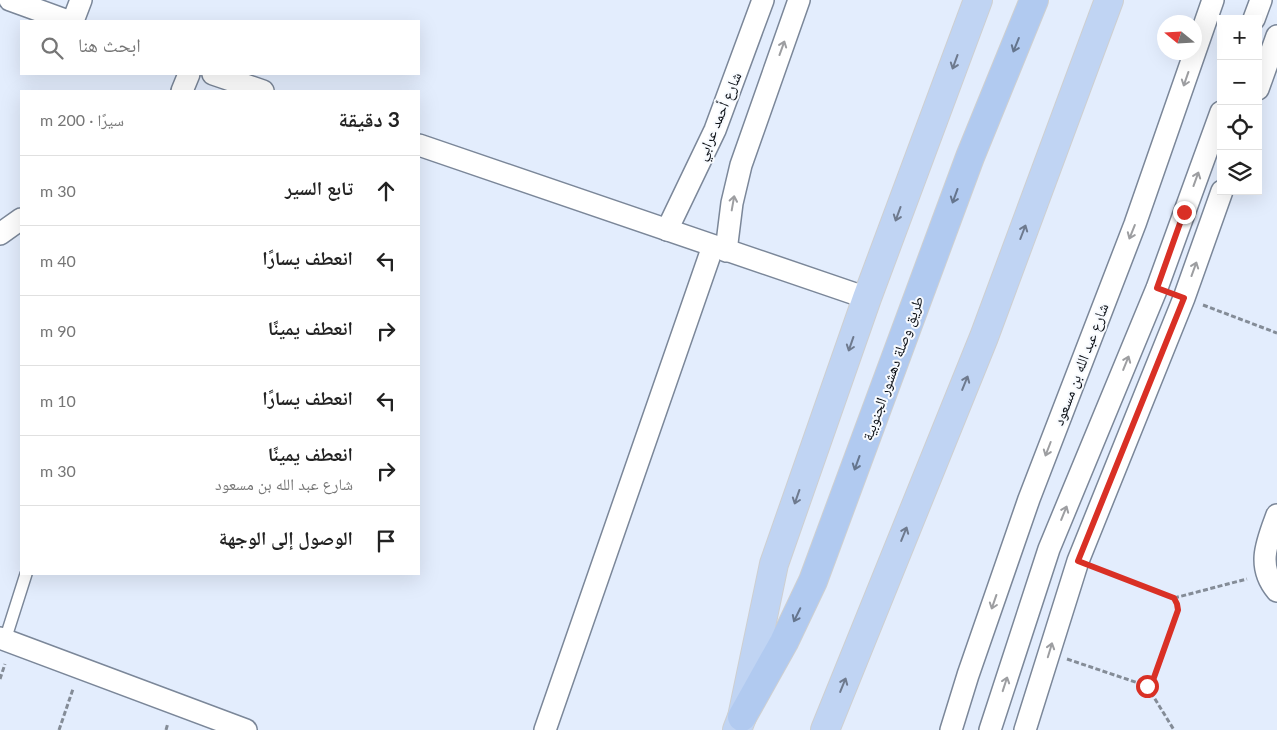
<!DOCTYPE html>
<html lang="ar">
<head>
<meta charset="utf-8">
<style>
	:root { --surface:#fff; --page:#f2f2f2; --text:#222; --muted:#767676; --line:#e0e0e0 }
	body { margin:0; font-family:Lato,"Noto Naskh Arabic",sans-serif; background:var(--page); color:var(--text); direction:rtl }
	.controls { position:absolute; right:15px; top:15px; display:grid; overflow:hidden; border-radius:0px; box-shadow:0 5px 20px #0002 }
	.controls button { width:45px; height:45px; display:grid; place-items:center; padding:0; border:0; border-bottom:1px solid var(--line); background:var(--surface); color:var(--text); font:25px sans-serif }
	.compass { position:absolute; left:1157px; top:15px; width:45px; height:45px; border-radius:50%; background:var(--surface); box-shadow:0 5px 20px #0002; rotate:288deg }
	.stop { position:absolute; width:15px; height:15px; margin:-11px; border:4px solid #d93025; border-radius:50%; background:#fff }
	.stop.end { background:#d93025; border-color:#fff; box-shadow:0 1px 5px #0008 }
	.list { margin:0; padding:0; list-style:none }
	h2 { display:flex; justify-content:space-between; align-items:center; height:65px; margin:0; padding:0 20px; font-size:21px }
	h2 small { font-size:16px; font-weight:400; color:var(--muted) }
	.list li { display:grid; grid-template-columns:32px 1fr auto; gap:15px; align-items:center; box-sizing:border-box; height:70px; padding:0 20px; border-top:1px solid var(--line) }
	.list b { display:block; font-size:19px; white-space:nowrap }
	.list p { margin:0; font-size:16px; white-space:nowrap; color:var(--muted) }
	.list em { font-size:16px; font-style:normal; color:var(--muted) }
	.icon { flex:none; width:28px; height:28px; fill:none; stroke:currentColor; stroke-width:2; stroke-linecap:round; stroke-linejoin:round }
	.map { position:relative; flex:none; width:1277px; height:730px; overflow:hidden; direction:ltr }
	.search { position:absolute; background:var(--surface); box-shadow:0 5px 20px #0002; left:20px; top:20px; width:400px; height:55px; display:flex; align-items:center; gap:12px; box-sizing:border-box; padding:0 18px; border-radius:0px; color:var(--muted); font-size:19px }
	.panel { position:absolute; background:var(--surface); box-shadow:0 5px 20px #0002; left:20px; top:90px; width:400px; height:485px; border-radius:0px; direction:rtl }
	.map>svg:first-child { display:block }
</style>
</head>
<body>
<div class="map">
<svg width="1277" height="730" viewBox="0 0 1277 730">
	<rect width="100%" height="100%" fill="#e3edfd"/>
	<g fill="none" stroke-linecap="round" stroke-linejoin="round">
		<g stroke="#7b8799" stroke-width="14">
			<path id="service" d="M5,640l21,-66"/>
		</g>
		<g stroke="#7b8799" stroke-width="24">
			<g id="minor">
				<path d="M10,0l58,21"/>
				<path d="M1254,19l7,-19"/>
				<path d="M73,21l8,-21"/>
				<path d="M213,74l50,17"/>
				<path d="M1258,89l19,-53"/>
				<path d="M182,91l7,-17"/>
				<path d="M419,145l448,153"/>
				<path d="M667,230l48,-100 48,-130"/>
				<path d="M0,234l21,-15"/>
				<path d="M726,251l6,-48 9,-38 58,-165"/>
				<path d="M1277,515c-10,27 -21,51 0,76"/>
				<path d="M0,638l246,92"/>
				<path d="M545,730l168,-484"/>
				<path d="M951,730l17,-55 61,-176 106,-275 78,-224"/>
				<path d="M990,730l59,-181 108,-261 64,-176"/>
				<path d="M1025,730l53,-169 106,-263 38,-107"/>
			</g>
		</g>
		<g stroke="#cecfd0" stroke-width="30">
			<g id="trunk">
				<path d="M737,730l5,-13 32,-153 93,-266 111,-298"/>
				<path d="M825,730l159,-393 125,-337"/>
			</g>
		</g>
		<g stroke="#cecfd0" stroke-width="30">
			<path id="motorway" d="M742,717l42,-75 29,-61 157,-424 64,-157"/>
		</g>
		<g stroke="#848c97" stroke-width="3" stroke-dasharray="5 2.5" stroke-linecap="butt">
			<path d="M1203,305l74,28"/>
			<path d="M1174,598l73,-19"/>
			<path d="M1067,659l80,27 5,-3 26,-73 -1,-6 -3,-6 -77,-30"/>
			<path d="M0,679l5,-15"/>
			<path d="M1147,686l27,44"/>
			<path d="M59,730l14,-41"/>
			<path d="M166,730l2,-7"/>
		</g>
		<use href="#service" stroke="#fff" stroke-width="11"/>
		<use href="#minor" stroke="#fff" stroke-width="21"/>
		<use href="#trunk" stroke="#c0d4f3" stroke-width="28"/>
		<use href="#motorway" stroke="#b1caf0" stroke-width="28"/>
	</g>
	<defs><path id="oneway-shaft" d="M-6 0H5M1.5-3L5.5 0L1.5 3" fill="none" stroke-width="1.6" stroke-linecap="round" stroke-linejoin="round" transform="scale(1.25)"/></defs>
	<g stroke="#65758d">
		<use href="#oneway-shaft" transform="translate(1016 45) rotate(112)"/>
		<use href="#oneway-shaft" transform="translate(955 196) rotate(110)"/>
		<use href="#oneway-shaft" transform="translate(857 463) rotate(110)"/>
		<use href="#oneway-shaft" transform="translate(797 615) rotate(116)"/>
	</g>
	<g stroke="#9d9ea1">
		<use href="#oneway-shaft" transform="translate(782 48) rotate(-70)"/>
		<use href="#oneway-shaft" transform="translate(1186 79) rotate(109)"/>
		<use href="#oneway-shaft" transform="translate(1196 179) rotate(-70)"/>
		<use href="#oneway-shaft" transform="translate(733 203) rotate(-80)"/>
		<use href="#oneway-shaft" transform="translate(1132 232) rotate(112)"/>
		<use href="#oneway-shaft" transform="translate(1194 269) rotate(-70)"/>
		<use href="#oneway-shaft" transform="translate(1126 363) rotate(-68)"/>
		<use href="#oneway-shaft" transform="translate(1048 449) rotate(111)"/>
		<use href="#oneway-shaft" transform="translate(1064 513) rotate(-68)"/>
		<use href="#oneway-shaft" transform="translate(994 602) rotate(109)"/>
		<use href="#oneway-shaft" transform="translate(1050 650) rotate(-73)"/>
		<use href="#oneway-shaft" transform="translate(1005 684) rotate(-72)"/>
	</g>
	<g stroke="#6e7a8e">
		<use href="#oneway-shaft" transform="translate(955 62) rotate(110)"/>
		<use href="#oneway-shaft" transform="translate(898 214) rotate(110)"/>
		<use href="#oneway-shaft" transform="translate(1023 232) rotate(-69)"/>
		<use href="#oneway-shaft" transform="translate(851 344) rotate(109)"/>
		<use href="#oneway-shaft" transform="translate(965 383) rotate(-68)"/>
		<use href="#oneway-shaft" transform="translate(797 497) rotate(109)"/>
		<use href="#oneway-shaft" transform="translate(904 534) rotate(-68)"/>
		<use href="#oneway-shaft" transform="translate(843 685) rotate(-68)"/>
	</g>
	<g fill="none" stroke-linecap="round" stroke-linejoin="round">
		<path stroke="#d93025" stroke-width="6" d="M1147,686l5,-3 26,-73 -1,-6 -3,-6 -96,-37 106,-263 -27,-10 27,-76"/>
	</g>
	<g text-anchor="middle" dominant-baseline="central" stroke-width="4" stroke-linejoin="round" paint-order="stroke">
		<g font-size="15" fill="#090d13" stroke="#f7fafe">
			<text transform="translate(718 116) rotate(-67)">شارع أحمد عرابي</text>
			<text transform="translate(1080 364) rotate(-69)">شارع عبد الله بن مسعود</text>
			<text transform="translate(892 368) rotate(-70)">طريق وصلة دهشور الجنوبية</text>
		</g>
	</g>
</svg>
<div class="controls">
<button>+</button>
<button>−</button>
<button><svg class="icon" aria-label="locate" viewBox="0 0 24 24"><circle cx="12" cy="12" r="6"/><path d="M12 2v4M12 18v4M2 12h4M18 12h4"/></svg></button>
<button><svg class="icon" aria-label="layers" viewBox="0 0 24 24"><path d="M12 4l9 5-9 5-9-5zM3 14l9 5 9-5"/></svg></button>
</div>
<svg class="compass" viewBox="-18 -18 36 36"><path d="M0-13l5 13h-10z" fill="#e53935"/><path d="M0 13l5-13h-10z" fill="#767676"/></svg>
<div class="stop" style="left:1147px;top:686px"></div>
<div class="stop end" style="left:1184px;top:212px"></div>
<div class="search"><svg class="icon" aria-label="search" viewBox="0 0 24 24"><circle cx="10" cy="10" r="6"/><path d="M15 15l6 6"/></svg>ابحث هنا</div>
<section class="panel">
<h2>3 دقيقة<small>سيرًا · 200 m</small></h2>
<ul class="list">
<li><svg class="icon" aria-label="ahead" viewBox="0 0 24 24"><path d="M12 20V5M6 11l6-6 6 6"/></svg><div><b>تابع السير</b></div><em>30 m</em></li>
<li><svg class="icon" aria-label="left" viewBox="0 0 24 24"><path d="M17 20v-9H6M10 6l-5 5 5 5"/></svg><div><b>انعطف يسارًا</b></div><em>40 m</em></li>
<li><svg class="icon" aria-label="right" viewBox="0 0 24 24"><path d="M7 20v-9h11M14 6l5 5-5 5"/></svg><div><b>انعطف يمينًا</b></div><em>90 m</em></li>
<li><svg class="icon" aria-label="left" viewBox="0 0 24 24"><path d="M17 20v-9H6M10 6l-5 5 5 5"/></svg><div><b>انعطف يسارًا</b></div><em>10 m</em></li>
<li><svg class="icon" aria-label="right" viewBox="0 0 24 24"><path d="M7 20v-9h11M14 6l5 5-5 5"/></svg><div><b>انعطف يمينًا</b><p>شارع عبد الله بن مسعود</p></div><em>30 m</em></li>
<li><svg class="icon" aria-label="arrive" viewBox="0 0 24 24"><path d="M6 21V4h12l-3 4 3 4H6"/></svg><div><b>الوصول إلى الوجهة</b></div></li>
</ul>
</section>
</div>
</body>
</html>
